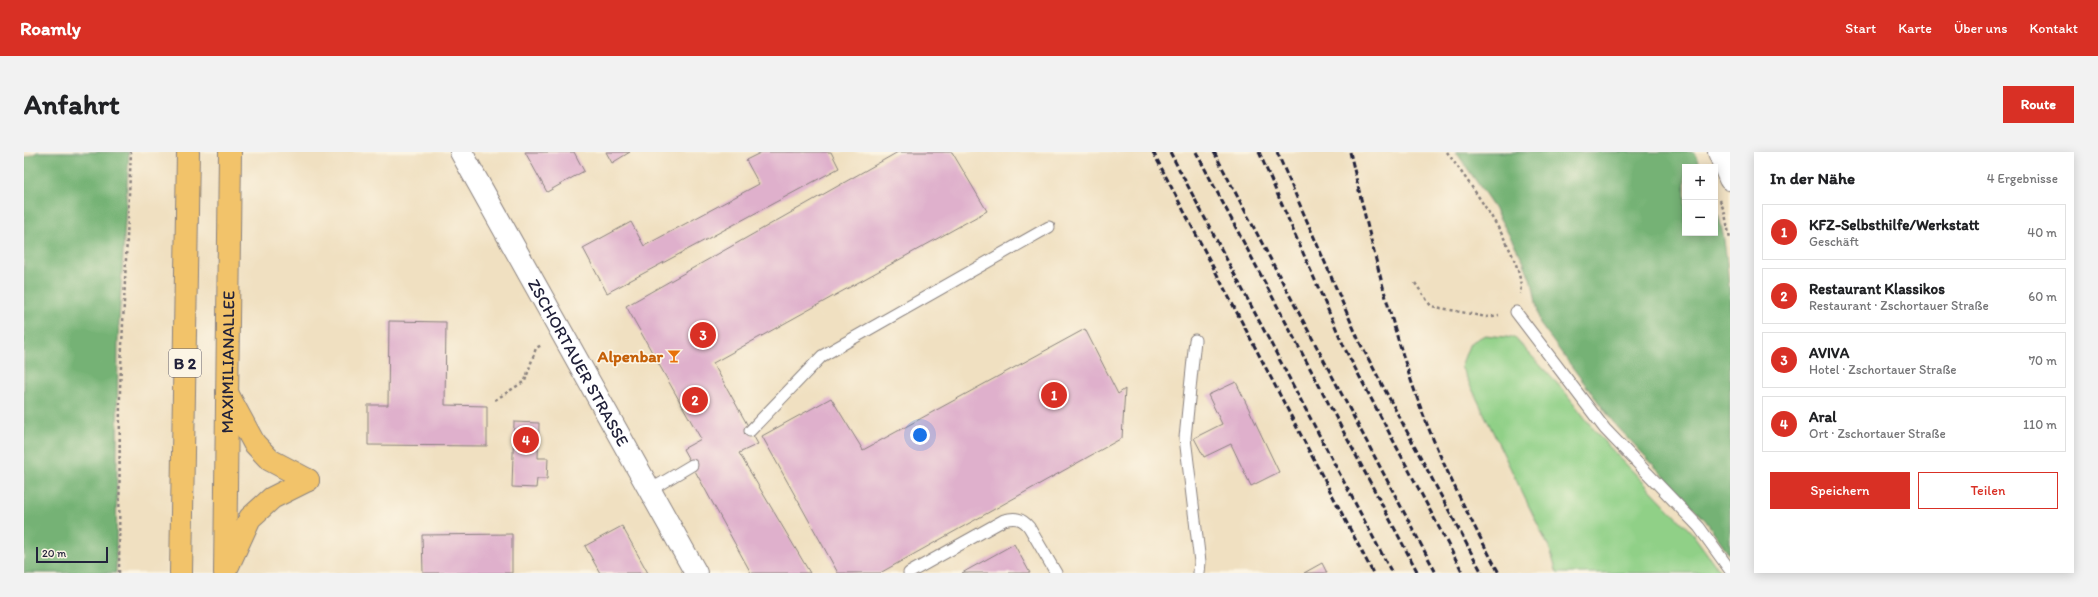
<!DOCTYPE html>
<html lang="de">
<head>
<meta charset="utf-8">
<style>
	:root { --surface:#fff; --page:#f2f2f2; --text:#202124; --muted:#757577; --line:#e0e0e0; --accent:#d93025 }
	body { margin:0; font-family:Itim,sans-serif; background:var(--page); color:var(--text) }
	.controls { position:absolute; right:12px; top:12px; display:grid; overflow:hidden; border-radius:0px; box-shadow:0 2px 10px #0003 }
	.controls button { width:36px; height:36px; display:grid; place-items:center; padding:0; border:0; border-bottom:1px solid var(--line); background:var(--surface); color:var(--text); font:20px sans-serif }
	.scale { position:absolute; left:12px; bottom:10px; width:72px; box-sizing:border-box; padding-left:4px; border:2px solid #22223b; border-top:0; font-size:11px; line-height:14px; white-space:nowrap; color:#22223b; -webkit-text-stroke:3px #fcf5e5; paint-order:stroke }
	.you { position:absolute; left:896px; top:283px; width:14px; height:14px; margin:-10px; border:3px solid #fff; border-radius:50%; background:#1a73e8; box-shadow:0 0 0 6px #1a73e833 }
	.badge { display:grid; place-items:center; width:26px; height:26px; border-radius:50%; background:var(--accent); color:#fff; font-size:13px; font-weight:700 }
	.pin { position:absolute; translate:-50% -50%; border:2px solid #fff; box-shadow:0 1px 4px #0006 }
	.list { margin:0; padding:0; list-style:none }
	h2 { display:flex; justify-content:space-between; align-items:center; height:52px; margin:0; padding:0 16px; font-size:17px }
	h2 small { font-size:13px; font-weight:400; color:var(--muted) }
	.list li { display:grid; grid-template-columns:26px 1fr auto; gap:12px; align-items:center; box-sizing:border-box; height:56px; margin:0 8px 8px; padding:0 8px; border:1px solid var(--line); border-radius:0px }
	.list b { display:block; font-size:15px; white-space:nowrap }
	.list p { margin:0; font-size:13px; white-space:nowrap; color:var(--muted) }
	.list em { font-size:13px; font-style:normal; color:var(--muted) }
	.actions { display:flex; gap:8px; padding:12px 16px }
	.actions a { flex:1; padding:9px 0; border:1px solid var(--accent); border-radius:0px; text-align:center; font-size:14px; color:var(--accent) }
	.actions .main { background:var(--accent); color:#fff }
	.map { position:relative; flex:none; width:1706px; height:421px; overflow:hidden; border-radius:0px }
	header { display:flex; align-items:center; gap:24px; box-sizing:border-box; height:56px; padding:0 20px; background:var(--accent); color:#fff }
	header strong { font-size:19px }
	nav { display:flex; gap:22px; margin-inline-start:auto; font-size:14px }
	.intro { display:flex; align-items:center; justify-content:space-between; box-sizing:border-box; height:96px; padding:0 24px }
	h1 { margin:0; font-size:28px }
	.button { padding:10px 18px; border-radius:0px; background:var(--accent); color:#fff; font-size:14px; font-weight:700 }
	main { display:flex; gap:24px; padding:0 24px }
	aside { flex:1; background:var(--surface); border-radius:0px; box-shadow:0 2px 10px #0003 }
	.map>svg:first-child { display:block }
</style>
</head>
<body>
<header>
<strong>Roamly</strong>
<nav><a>Start</a><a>Karte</a><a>Über uns</a><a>Kontakt</a></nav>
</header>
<div class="intro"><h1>Anfahrt</h1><a class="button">Route</a></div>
<main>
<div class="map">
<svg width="1706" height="421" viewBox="0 0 1706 421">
	<rect width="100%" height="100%" fill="#fcf5e5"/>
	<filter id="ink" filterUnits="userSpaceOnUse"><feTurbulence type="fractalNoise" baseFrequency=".025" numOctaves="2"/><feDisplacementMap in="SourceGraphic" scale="8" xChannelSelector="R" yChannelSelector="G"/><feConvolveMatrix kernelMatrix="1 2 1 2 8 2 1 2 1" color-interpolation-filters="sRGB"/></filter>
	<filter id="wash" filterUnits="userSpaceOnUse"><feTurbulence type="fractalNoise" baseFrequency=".012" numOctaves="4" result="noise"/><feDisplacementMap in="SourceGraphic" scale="16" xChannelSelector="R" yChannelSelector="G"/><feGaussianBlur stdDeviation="0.9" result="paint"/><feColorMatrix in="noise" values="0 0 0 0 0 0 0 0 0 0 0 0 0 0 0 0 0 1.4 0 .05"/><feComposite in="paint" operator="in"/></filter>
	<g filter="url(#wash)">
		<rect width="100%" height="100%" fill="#f0e0c1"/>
		<path fill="#90d087" stroke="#597961" d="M1461,183l30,3 50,54 33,43 94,98 29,40h-164l-7,-23 -89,-184 9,-23z"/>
		<g fill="#74b274" stroke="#4b6a58">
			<path d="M14,0h91l-11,188 -2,233h-92v-415z"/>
			<path d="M1432,0h239l6,15h-16v66h30v-28c11,28 12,62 15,93v257l-24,-34 -92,-98 -74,-99 -7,-38 -11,-28 -32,-57z"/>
		</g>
		<g id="blocks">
			<g fill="#dfb0cc">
				<path d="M501,0h49l10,19 -37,21z"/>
				<path d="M582,0h24l-18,11z"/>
				<path d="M738,0h69l8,16 -232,125 -24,-45 48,-26 13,24 115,-62 -13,-24z"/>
				<path d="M874,0h54l35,59 -274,152 45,81 -19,9 71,120h-59l-68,-124 18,-10 -75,-133z"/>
				<path d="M365,169l57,1 -1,83 42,1v40l-119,-1v-40h20z"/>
				<path d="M1061,177l33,65 7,-5 -3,49 -242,135h-42l-76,-137 69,-38 32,52z"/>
				<path d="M1212,230l43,90 -28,14 -20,-42 -27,13 -10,-19 28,-14 -14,-29z"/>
				<path d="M490,270l25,1 -1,35h10l-1,21h-10l-1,9 -24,-1z"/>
				<path d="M598,374l26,47h-48l-15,-27z"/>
				<path d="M488,382v39h-89l-1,-38z"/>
				<path d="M990,392l16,29h-68z"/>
				<path d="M1298,411l5,10h-23z"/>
			</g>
		</g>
	</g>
	<g filter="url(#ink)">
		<use href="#blocks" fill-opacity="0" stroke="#89817e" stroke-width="1"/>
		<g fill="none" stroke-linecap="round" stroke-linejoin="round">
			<g stroke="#89817e" stroke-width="13">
				<g id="service">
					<path d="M1492,160l89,117 94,98 31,43"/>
					<path d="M1171,188l-10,98 15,124 -1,11"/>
					<path d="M726,279l72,-75 227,-129"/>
					<path d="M626,338l42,-25"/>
					<path d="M885,421l95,-53c11,-3 18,-2 25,7l27,46"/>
				</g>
			</g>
			<g stroke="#89817e" stroke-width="24">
				<path id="minor" d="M1695,0l11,27"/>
			</g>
			<g stroke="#89817e" stroke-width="24">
				<g id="tertiary">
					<path id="s1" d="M437,0l235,421"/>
				</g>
			</g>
			<g stroke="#89817e" stroke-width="24">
				<g id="trunk">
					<path d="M203,241l27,50 16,17 38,20"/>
					<path d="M204,414l22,-48 22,-20 36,-18"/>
					<path d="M157,421l7,-421"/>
					<path id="s2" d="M201,421l5,-421"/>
				</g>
			</g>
			<g stroke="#89817e" stroke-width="2.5" stroke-dasharray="3 3" stroke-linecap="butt">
				<path d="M1423,0c20,29 81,107 73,142"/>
				<path d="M1696,48l5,14 5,25"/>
				<path d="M1391,131l16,23 55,11 13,-2"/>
				<path d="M471,248l30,-19 11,-33 6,-3"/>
				<path d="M95,421l1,-185 11,-236"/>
			</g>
			<use href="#service" stroke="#fff" stroke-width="11"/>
			<use href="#minor" stroke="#fff" stroke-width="22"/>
			<use href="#tertiary" stroke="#fff" stroke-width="22"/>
			<use href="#trunk" stroke="#f2c36a" stroke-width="22"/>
			<g stroke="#22223b" stroke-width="3" stroke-dasharray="6 3" stroke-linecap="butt">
				<path d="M1129,0l220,421"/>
				<path d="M1146,0l222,421"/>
				<path d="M1172,0l222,421"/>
				<path d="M1190,0l222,421"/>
				<path d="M1235,0l86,197 118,224"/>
				<path d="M1253,0l83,191 122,230"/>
				<path d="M1326,0c20,86 40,171 70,254 21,57 50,113 79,167"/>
			</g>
		</g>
	</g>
	<defs>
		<g id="bar-bare" transform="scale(1.08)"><path d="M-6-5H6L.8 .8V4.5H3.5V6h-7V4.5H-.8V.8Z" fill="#e8710a" stroke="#fcf5e5" stroke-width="2.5" paint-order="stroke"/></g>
	</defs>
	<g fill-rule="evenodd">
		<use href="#bar-bare" x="650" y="204"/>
	</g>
	<g text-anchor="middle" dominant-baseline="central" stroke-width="3.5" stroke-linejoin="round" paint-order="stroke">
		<rect fill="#fcf5e5" stroke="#63616e" stroke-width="1" x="145" y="197" width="32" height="28" rx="3"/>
		<g font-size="16" font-weight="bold" fill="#22223b">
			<text x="161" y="211">B 2</text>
		</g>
		<g font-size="17" font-weight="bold" fill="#c56008" stroke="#fcf5e5" text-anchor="end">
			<text x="639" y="204">Alpenbar</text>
		</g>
		<g font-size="17" fill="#22223b" stroke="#fcf5e5">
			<text stroke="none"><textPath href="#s2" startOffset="211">MAXIMILIANALLEE</textPath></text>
			<text stroke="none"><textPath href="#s1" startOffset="241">ZSCHORTAUER STRASSE</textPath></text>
		</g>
	</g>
</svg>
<div class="controls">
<button>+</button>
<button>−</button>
</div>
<div class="scale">20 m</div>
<div class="you"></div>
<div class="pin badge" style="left:1030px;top:243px">1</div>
<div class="pin badge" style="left:671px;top:248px">2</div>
<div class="pin badge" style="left:679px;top:183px">3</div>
<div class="pin badge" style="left:502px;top:288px">4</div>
</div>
<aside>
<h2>In der Nähe<small>4 Ergebnisse</small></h2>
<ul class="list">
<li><span class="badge">1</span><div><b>KFZ-Selbsthilfe/Werkstatt</b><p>Geschäft</p></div><em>40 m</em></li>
<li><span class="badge">2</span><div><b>Restaurant Klassikos</b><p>Restaurant · Zschortauer Straße</p></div><em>60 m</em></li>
<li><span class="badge">3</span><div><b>AVIVA</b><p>Hotel · Zschortauer Straße</p></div><em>70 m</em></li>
<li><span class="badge">4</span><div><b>Aral</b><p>Ort · Zschortauer Straße</p></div><em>110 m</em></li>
</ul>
<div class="actions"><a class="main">Speichern</a><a>Teilen</a></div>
</aside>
</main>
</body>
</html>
